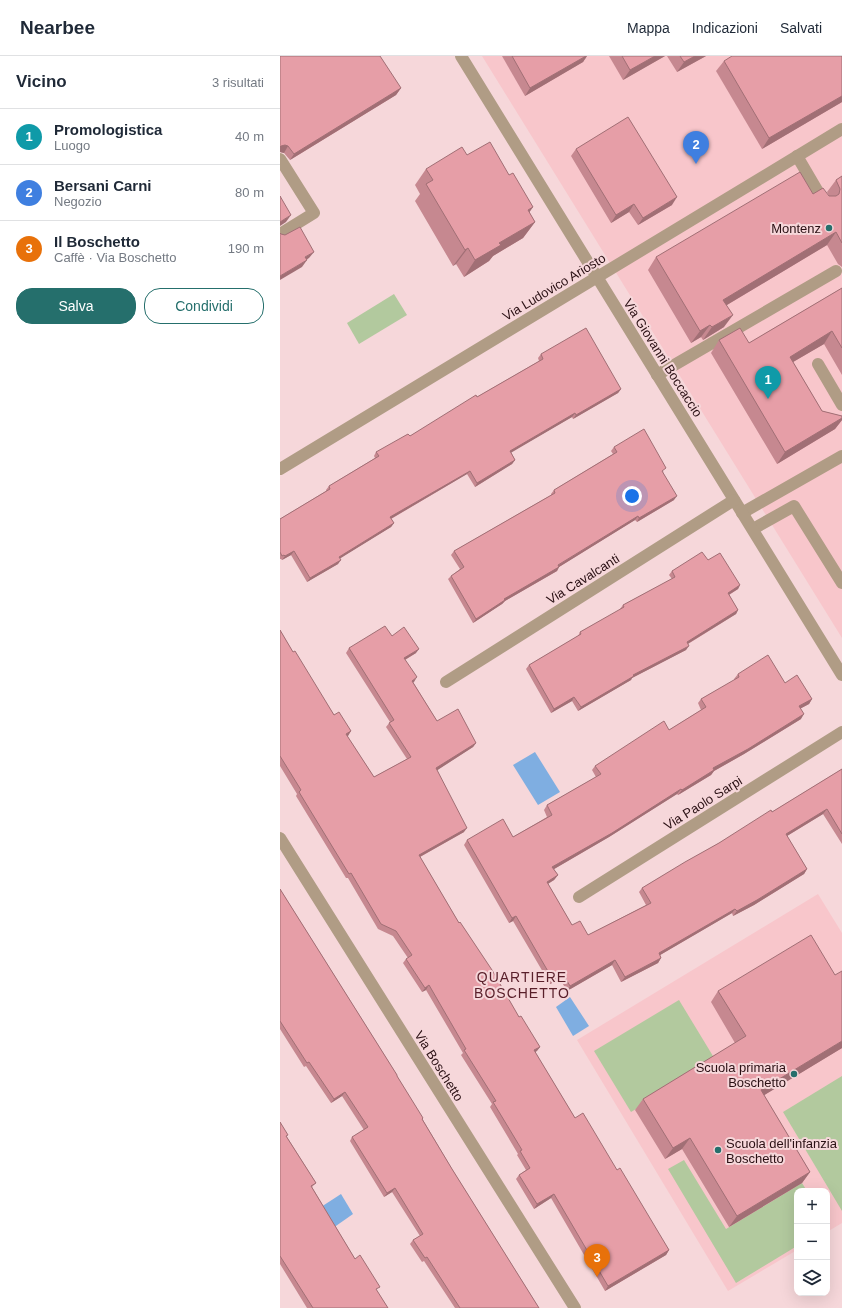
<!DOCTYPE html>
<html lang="it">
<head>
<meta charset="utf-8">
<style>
	:root { --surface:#fff; --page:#f6f6f7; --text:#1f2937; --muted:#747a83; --line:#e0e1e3; --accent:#256f6c }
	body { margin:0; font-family:Arial,sans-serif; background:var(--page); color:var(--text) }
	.controls { position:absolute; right:12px; bottom:12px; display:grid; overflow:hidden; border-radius:8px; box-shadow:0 4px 16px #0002 }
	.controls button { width:36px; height:36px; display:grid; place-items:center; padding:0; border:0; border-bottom:1px solid var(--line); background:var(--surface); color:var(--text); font:20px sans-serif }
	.you { position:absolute; left:352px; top:440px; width:14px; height:14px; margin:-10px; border:3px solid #fff; border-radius:50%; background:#1a73e8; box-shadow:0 0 0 6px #1a73e833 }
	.badge { display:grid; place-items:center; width:26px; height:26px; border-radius:50%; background:var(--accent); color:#fff; font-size:13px; font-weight:700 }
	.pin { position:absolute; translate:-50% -33px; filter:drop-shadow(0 1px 2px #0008) }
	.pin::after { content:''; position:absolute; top:21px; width:14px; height:12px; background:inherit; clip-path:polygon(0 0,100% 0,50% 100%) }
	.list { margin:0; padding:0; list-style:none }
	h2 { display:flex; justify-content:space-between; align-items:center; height:52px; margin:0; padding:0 16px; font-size:17px }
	h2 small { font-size:13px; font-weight:400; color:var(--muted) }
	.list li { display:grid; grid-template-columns:26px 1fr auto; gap:12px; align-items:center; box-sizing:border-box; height:56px; padding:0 16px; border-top:1px solid var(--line) }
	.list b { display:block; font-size:15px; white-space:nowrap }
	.list p { margin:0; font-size:13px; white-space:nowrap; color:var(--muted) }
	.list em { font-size:13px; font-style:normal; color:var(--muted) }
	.actions { display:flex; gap:8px; padding:12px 16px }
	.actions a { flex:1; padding:9px 0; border:1px solid var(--accent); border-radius:16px; text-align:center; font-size:14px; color:var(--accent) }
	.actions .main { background:var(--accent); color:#fff }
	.icon { flex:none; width:22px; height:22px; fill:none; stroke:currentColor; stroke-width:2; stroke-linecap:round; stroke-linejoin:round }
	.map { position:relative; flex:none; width:562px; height:1252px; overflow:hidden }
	header { display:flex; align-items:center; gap:24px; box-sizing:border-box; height:56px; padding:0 20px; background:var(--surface); border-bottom:1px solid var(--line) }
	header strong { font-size:19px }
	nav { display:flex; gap:22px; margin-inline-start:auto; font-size:14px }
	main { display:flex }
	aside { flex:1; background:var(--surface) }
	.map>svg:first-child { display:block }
</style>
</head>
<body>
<header>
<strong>Nearbee</strong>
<nav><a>Mappa</a><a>Indicazioni</a><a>Salvati</a></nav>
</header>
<main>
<aside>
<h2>Vicino<small>3 risultati</small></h2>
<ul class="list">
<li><span class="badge" style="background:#0f9aa8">1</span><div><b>Promologistica</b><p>Luogo</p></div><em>40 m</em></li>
<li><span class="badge" style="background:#3f7fe0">2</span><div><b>Bersani Carni</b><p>Negozio</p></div><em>80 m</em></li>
<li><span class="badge" style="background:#e8710a">3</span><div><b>Il Boschetto</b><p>Caffè · Via Boschetto</p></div><em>190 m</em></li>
</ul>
<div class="actions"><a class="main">Salva</a><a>Condividi</a></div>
</aside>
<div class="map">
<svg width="562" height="1252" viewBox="0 0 562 1252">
	<rect width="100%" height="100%" fill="#f6d7da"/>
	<g fill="#f8c6cb">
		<path d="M202,0h360v582z"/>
		<path d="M538,838l24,39v290l-15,9v-41h-30v59l-69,41 -151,-251z"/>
	</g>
	<g fill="#b2c99e">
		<path d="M114,238l13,21 -48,29 -12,-21z"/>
		<path d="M399,944l37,61 -85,51 -37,-61z"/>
		<path d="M562,1020v135l-59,-99z"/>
		<path d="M404,1104l42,69 76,-46 5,8h-10v55l-61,37 -68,-114z"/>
	</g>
	<g fill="#7faee1">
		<path d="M255,696l25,40 -22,13 -25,-40z"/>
		<path d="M290,941l19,29 -16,10 -17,-29z"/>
		<path d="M61,1138l12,20 -20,14 -12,-21z"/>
	</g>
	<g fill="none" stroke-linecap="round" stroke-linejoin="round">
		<g stroke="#b09c85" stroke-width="12">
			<path d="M517,100l27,46"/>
			<path d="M0,103l34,54 -34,21"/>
			<path d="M538,308l24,41"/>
			<path d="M377,319l179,-104"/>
			<path d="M462,457l100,-57"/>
			<path d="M473,473l41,-23 48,77"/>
		</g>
		<g stroke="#b09c85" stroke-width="12">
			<path d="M181,0l381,619"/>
			<path d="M0,413l562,-340"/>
			<path d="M166,626l288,-182"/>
			<path d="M0,782l295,470"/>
			<path d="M299,841l263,-165"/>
		</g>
	</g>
	<g fill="#c68890">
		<path d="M0,0l121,32 -5,7 -106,65 -6,-7 -4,-1z"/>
		<path d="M222,0h85l-4,6 -58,34z"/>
		<path d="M329,0h56l-42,24z"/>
		<path d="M387,0h39l-29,16z"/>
		<path d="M562,0v46l-80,47 -46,-78 8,-10z"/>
		<path d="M296,93l96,56 -34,20 -9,-13 -18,11 -40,-67z"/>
		<path d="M187,99l42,20 24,32 -4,5 6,10 -12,16 -30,18 -4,5 -25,16 -8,-13 -3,2 -38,-65 5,-7 -5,-9 11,-16z"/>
		<path d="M562,120v91l-4,-3 -11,-19 -100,60 -3,22 -21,13 -2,-3 -10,6 -43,-73 8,-13 157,-63 16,2 -2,-4 9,-12z"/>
		<path d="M562,232v87l-18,-31 -31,18 29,49 20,5v4l-7,9 -58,35 -66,-111 8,-13 30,3z"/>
		<path d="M261,298l80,35 -3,4 -45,26 -1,-2 -61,35 4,8 -3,4 -37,23 -8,-13 -76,45 3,4 -3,4 -51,31 -2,6 -31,18 -16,-27 -9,5 -1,-1h-1v-40l46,-28v-1l3,-4 46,-28 -1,-2 2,-4 34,-16 129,-75 -1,-3z"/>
		<path d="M334,391l50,25h-1l11,28 -37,22 -2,-2 -76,47 -2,4 -52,30 -3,3 -29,19 -25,-44 3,-3 9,-7 -9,-14 3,-4 97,-56v-1l3,-4 59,-36 -2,-3z"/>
		<path d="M428,504l32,25 -2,4 -9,6 9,15 -2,4 -48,30 -2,6 -54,28 -1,2 -53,31 -6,-10 -21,12 -25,-44 3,-4 49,-29 2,-4 41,-22 -1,-1 3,-4 49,-26 -3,-4 3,-4z"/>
		<path d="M0,574l13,22 41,63 17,16 -4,5 27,41 33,-18 -21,-32 4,-5 -44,-69 3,-5 43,-12 24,17 -11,7 9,22h-1l24,39 39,22 -3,4 -36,23 27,62 -44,25 39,66 60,94 21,30 -5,5 40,66 42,52 52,80 -3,5 -61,36 -54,-93 -17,11 -18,-30 3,-4 7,-5 -9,-15 1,-1 -28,-47 2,-3 -31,-49 2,-2 -37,-63 -4,2 -19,-29 3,-4 2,-1 -15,-22 -15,-7 -30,-51h-2l-50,-82 1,-2 -17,-28z"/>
		<path d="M458,618l47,9 27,16 -3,5 -8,4v11l-57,35 -30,17 -3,4 -33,20 -1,-1 -68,43 -55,32 4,6 -4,5 -6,4 24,41 16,10 58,-30 -7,-13 3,-4 130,-76 70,-43v75l-19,-30 -36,22 20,33 -3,5 -50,31 -21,11 -1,-3 -72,42 1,3 -3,5 -37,19 -9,-17 -45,26 -7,-12 -10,5 -37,-63 -4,2 -45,-78 3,-5 46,-3 34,-20 -3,-7 3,-5 49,-28 -4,-7 3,-4 74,-36 32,-20 -3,-7 3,-4 34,-19 -1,-1z"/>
		<path d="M0,833l117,186v1l55,93 87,139h-84l-31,-47 -2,1 -12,-18 3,-4 7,-4 -28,-44 -8,5 -34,-56 2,-4 12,-7 -22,-34 -11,7 -25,-37 -2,1 -24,-38z"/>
		<path d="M438,935l124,57 -78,47 46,77 -8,11 -73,44 -47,-78 -17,10 -30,-49 8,-11 92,-56 -24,-41z"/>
		<path d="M0,1066l7,15 29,46 -4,4 43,72 22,32 11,17h-81l-27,-44z"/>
	</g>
	<g fill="#a16f75">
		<path d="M306,0h1l-4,6 -58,34 5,-8z"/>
		<path d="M375,0h10l-42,24 7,-10z"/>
		<path d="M415,0h11l-29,16 7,-10z"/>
		<path d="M121,32l-5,7 -106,65 4,-6z"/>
		<path d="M562,40v6l-80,47 7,-11z"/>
		<path d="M5,89l3,1 -4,7 -4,-1v-5l1,-1z"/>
		<path d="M397,141l-5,8 -34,20 5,-7z"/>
		<path d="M354,148l-5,8 -18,11 5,-8z"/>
		<path d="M253,151l-11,16 6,-13z"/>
		<path d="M11,159l-5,7 -6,4v-4z"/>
		<path d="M255,166l-12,16 -30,18 -4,5 -25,16 11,-17 24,-17z"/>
		<path d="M556,176l-9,13 -112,67 8,-12z"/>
		<path d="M188,192l-12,16 -3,2 12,-16z"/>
		<path d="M34,196l-5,6 -9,6 5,-7z"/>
		<path d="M27,204l-5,7 -22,13v-4z"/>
		<path d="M453,259l-9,12 -21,13 9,-13z"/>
		<path d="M430,269l-9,12 -10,6 9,-12z"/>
		<path d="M552,275l-8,13 -43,25 9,-12z"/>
		<path d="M341,333l-3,4 -45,26 3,-4z"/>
		<path d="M295,357l-3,4 -65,38 3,-4z"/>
		<path d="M562,362v2l-7,9 -58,35 8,-12z"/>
		<path d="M235,404l-3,4 -37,23 2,-4z"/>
		<path d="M190,415l-3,3 -80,47 3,-4z"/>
		<path d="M397,440l-3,4 -37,22 2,-4z"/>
		<path d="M358,460l-3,4 -76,47 -2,4 -52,30 -3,3 -29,19 3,-4 28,-20z"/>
		<path d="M114,467l-3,4 -55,34 3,-4z"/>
		<path d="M14,495l-3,4 -9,5 3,-4z"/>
		<path d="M61,504l-3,4 -31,18 3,-4z"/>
		<path d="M460,529l-2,4 -13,8 3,-4z"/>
		<path d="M458,554l-2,4 -52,32 3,-4z"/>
		<path d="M409,590l-3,4 -54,28 -1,2 -53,31 3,-4 52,-32z"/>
		<path d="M139,593l-3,4 -15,9 3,-4z"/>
		<path d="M137,621l-3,5 -5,3 3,-4z"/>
		<path d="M294,641l-2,4 -21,12 3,-4z"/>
		<path d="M532,643l-3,5 -13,7 3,-5z"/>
		<path d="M524,658l-3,5 -57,35 -30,17 -3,4 -33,20 4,-5 31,-22z"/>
		<path d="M71,675l-3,5 -5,3 3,-5z"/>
		<path d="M196,687l-3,4 -40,26 3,-5z"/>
		<path d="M401,733l-4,5 -68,43 -60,35 3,-5z"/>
		<path d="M547,753l-4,5 -41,25 4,-5z"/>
		<path d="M187,772l-3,4 -48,27 3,-4z"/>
		<path d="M527,813l-3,5 -50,31 -21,11 4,-5z"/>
		<path d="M278,819l-4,5 -10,6 3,-4z"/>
		<path d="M455,853l-3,4 -77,45 4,-5z"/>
		<path d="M236,860l-3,5 -4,2 3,-5z"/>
		<path d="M381,902l-3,5 -37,19 4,-5z"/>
		<path d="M335,904l-3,5 -45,26 3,-5z"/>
		<path d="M283,918l-3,5 -10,5 3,-4z"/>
		<path d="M149,929l-3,5 -4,2 3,-4z"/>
		<path d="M562,985v7l-89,54 8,-12z"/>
		<path d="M260,991l-3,4 -6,4 3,-5z"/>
		<path d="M65,1036l-3,4 -11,7 3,-4z"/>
		<path d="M410,1082l-8,11 -17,10 8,-11z"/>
		<path d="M530,1116l-8,11 -73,44 8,-11z"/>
		<path d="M115,1132l-3,4 -8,5 3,-4z"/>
		<path d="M274,1138l-3,4 -17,11 3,-5z"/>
		<path d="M389,1194l-3,5 -61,36 3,-5z"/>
	</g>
	<g fill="#e69ea7" stroke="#a16f75">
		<path d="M0,0h100l21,32 -107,66 -6,-8 -3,-1 -4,1 -1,1z"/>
		<path d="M232,0h74l-56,32z"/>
		<path d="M342,0h33l-25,14z"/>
		<path d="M400,0h15l-11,6z"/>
		<path d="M452,0h110v40l-73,42 -45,-77z"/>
		<path d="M348,61l49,80 -34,21 -9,-14 -18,11 -40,-66z"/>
		<path d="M210,86l19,33 4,-2 20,34 -5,3 7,12 -36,21 2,2 -26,15 -7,-12 -3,2 -39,-66 7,-4 -7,-11 36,-22 5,8z"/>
		<path d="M520,116l13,22 10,-6 6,8h7l3,-2 1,-5 -4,-9 6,-4v67l-6,-11 -113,68 10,15 -21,12 -2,-2 -10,6 -44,-74z"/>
		<path d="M0,140l11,19 -11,7z"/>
		<path d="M20,171l14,25 -9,5 2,3 -27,16v-43l1,1 4,1z"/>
		<path d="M562,232v60l-10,-17 -42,26 32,54 20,5v2l-57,34 -66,-112 21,-12 9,15z"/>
		<path d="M306,272l35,61 -45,26 -1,-2 -65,38 5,9 -38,23 -7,-12 -80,46 4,6 -55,34 2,3 -31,18 -16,-27 -9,5 -1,-1 -2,1 -2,-4v-33l50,-30 -1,-3 50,-30 -3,-4 32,-18 2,2 66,-41 1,2 66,-38 -2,-5z"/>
		<path d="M364,373l22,39 -4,3 15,25 -38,22 -1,-2 -80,49 1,2 -55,32 1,1 -29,19 -25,-43 13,-9 -10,-16 101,-58 -1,-3 63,-38 -3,-5z"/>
		<path d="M422,496l6,8 12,-7 20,32 -12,8 10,17 -51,32 2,4 -56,29 1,1 -53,31 -7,-10 -20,12 -25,-44 52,-31 -1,-2 44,-25 -1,-2 52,-28 -3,-6z"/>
		<path d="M105,570l7,10 12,-9 15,22 -15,9 13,19 -5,4 25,40 21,-12 18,34 -40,25 31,60 -48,27 40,68 1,-1 32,48 27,47 2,-1 19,31 -6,3 41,68 8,-5 34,57 3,-2 49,82 -61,36 -54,-92 -17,10 -18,-29 11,-7 -10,-17 2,-1 -29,-48 3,-1 -32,-51 2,-1 -37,-64 -4,3 -19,-29 6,-4 -16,-24 -15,-7 -30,-51 -2,1 -50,-82 2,-2 -21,-34v-126l13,22 2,-1 39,64 5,-3 12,19 -5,3 28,43 37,-20 -22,-34 5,-3 -45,-72z"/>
		<path d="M488,599l17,28 12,-8 15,24 -13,7 5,8 -56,35 -35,19 1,2 -32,20 -1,-1 -69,44 -60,34 6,8 -11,7 25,43 8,-4 8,14 63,-32 -9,-15 43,-26 34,-19 52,-33 1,2 70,-43v65l-15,-25 -41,25 21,35 -50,31 -20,11 -2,-2 -76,44 2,5 -36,19 -10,-17 -45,26 -7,-12 -10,6 -37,-64 -4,2 -45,-78 36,-21 10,18 39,-22 -5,-10 54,-31 -6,-8 69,-45 5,9 37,-23 -5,-8 38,-22 -1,-3z"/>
		<path d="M0,833l117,186v1l26,42 -1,1 30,50 87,139h-79l-33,-51 -2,1 -12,-18 10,-6 -28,-46 -8,5 -35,-56 16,-10 -23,-35 -11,7 -25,-37 -2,1 -27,-42z"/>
		<path d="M531,879l24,40 7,-4v70l-81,49 49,82 -73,44 -47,-78 -17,10 -30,-49 103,-63 -28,-45z"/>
		<path d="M0,1066l8,13 -2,1 30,47 -5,3 44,73 5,-4 20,32 -4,2 12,19h-75l-33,-52z"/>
	</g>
	<g fill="#256f6c" stroke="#f6d7da" stroke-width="1.5">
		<circle cx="549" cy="172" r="4"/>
		<circle cx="514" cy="1018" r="4"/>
		<circle cx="438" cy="1094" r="4"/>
	</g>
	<g text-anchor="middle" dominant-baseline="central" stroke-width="4" stroke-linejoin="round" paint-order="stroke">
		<g font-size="13" fill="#2a1014" stroke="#f6d7da" text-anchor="end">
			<text x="541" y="172">Montenz</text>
			<text x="506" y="1011">Scuola primaria<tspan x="506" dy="15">Boschetto</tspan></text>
			<text x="446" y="1087" text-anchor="start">Scuola dell'infanzia<tspan x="446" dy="15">Boschetto</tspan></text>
		</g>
		<g font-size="13" fill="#2a1014" stroke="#f6d7da">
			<text transform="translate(274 231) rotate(-31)">Via Ludovico Ariosto</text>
			<text transform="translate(383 302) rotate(58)">Via Giovanni Boccaccio</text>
			<text transform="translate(303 523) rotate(-32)">Via Cavalcanti</text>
			<text transform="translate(423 747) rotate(-32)">Via Paolo Sarpi</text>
			<text transform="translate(159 1010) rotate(58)">Via Boschetto</text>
		</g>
		<g font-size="14" letter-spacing="1" fill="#591f2a" stroke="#f6d7da">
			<text x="242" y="921">QUARTIERE<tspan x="242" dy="16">BOSCHETTO</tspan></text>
		</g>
	</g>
</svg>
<div class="controls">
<button>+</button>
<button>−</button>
<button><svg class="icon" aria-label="layers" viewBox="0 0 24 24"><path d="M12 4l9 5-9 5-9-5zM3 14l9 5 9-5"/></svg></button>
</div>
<div class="you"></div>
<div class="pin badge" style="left:488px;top:343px;background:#0f9aa8">1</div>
<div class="pin badge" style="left:416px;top:108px;background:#3f7fe0">2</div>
<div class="pin badge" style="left:317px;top:1221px;background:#e8710a">3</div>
</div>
</main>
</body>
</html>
